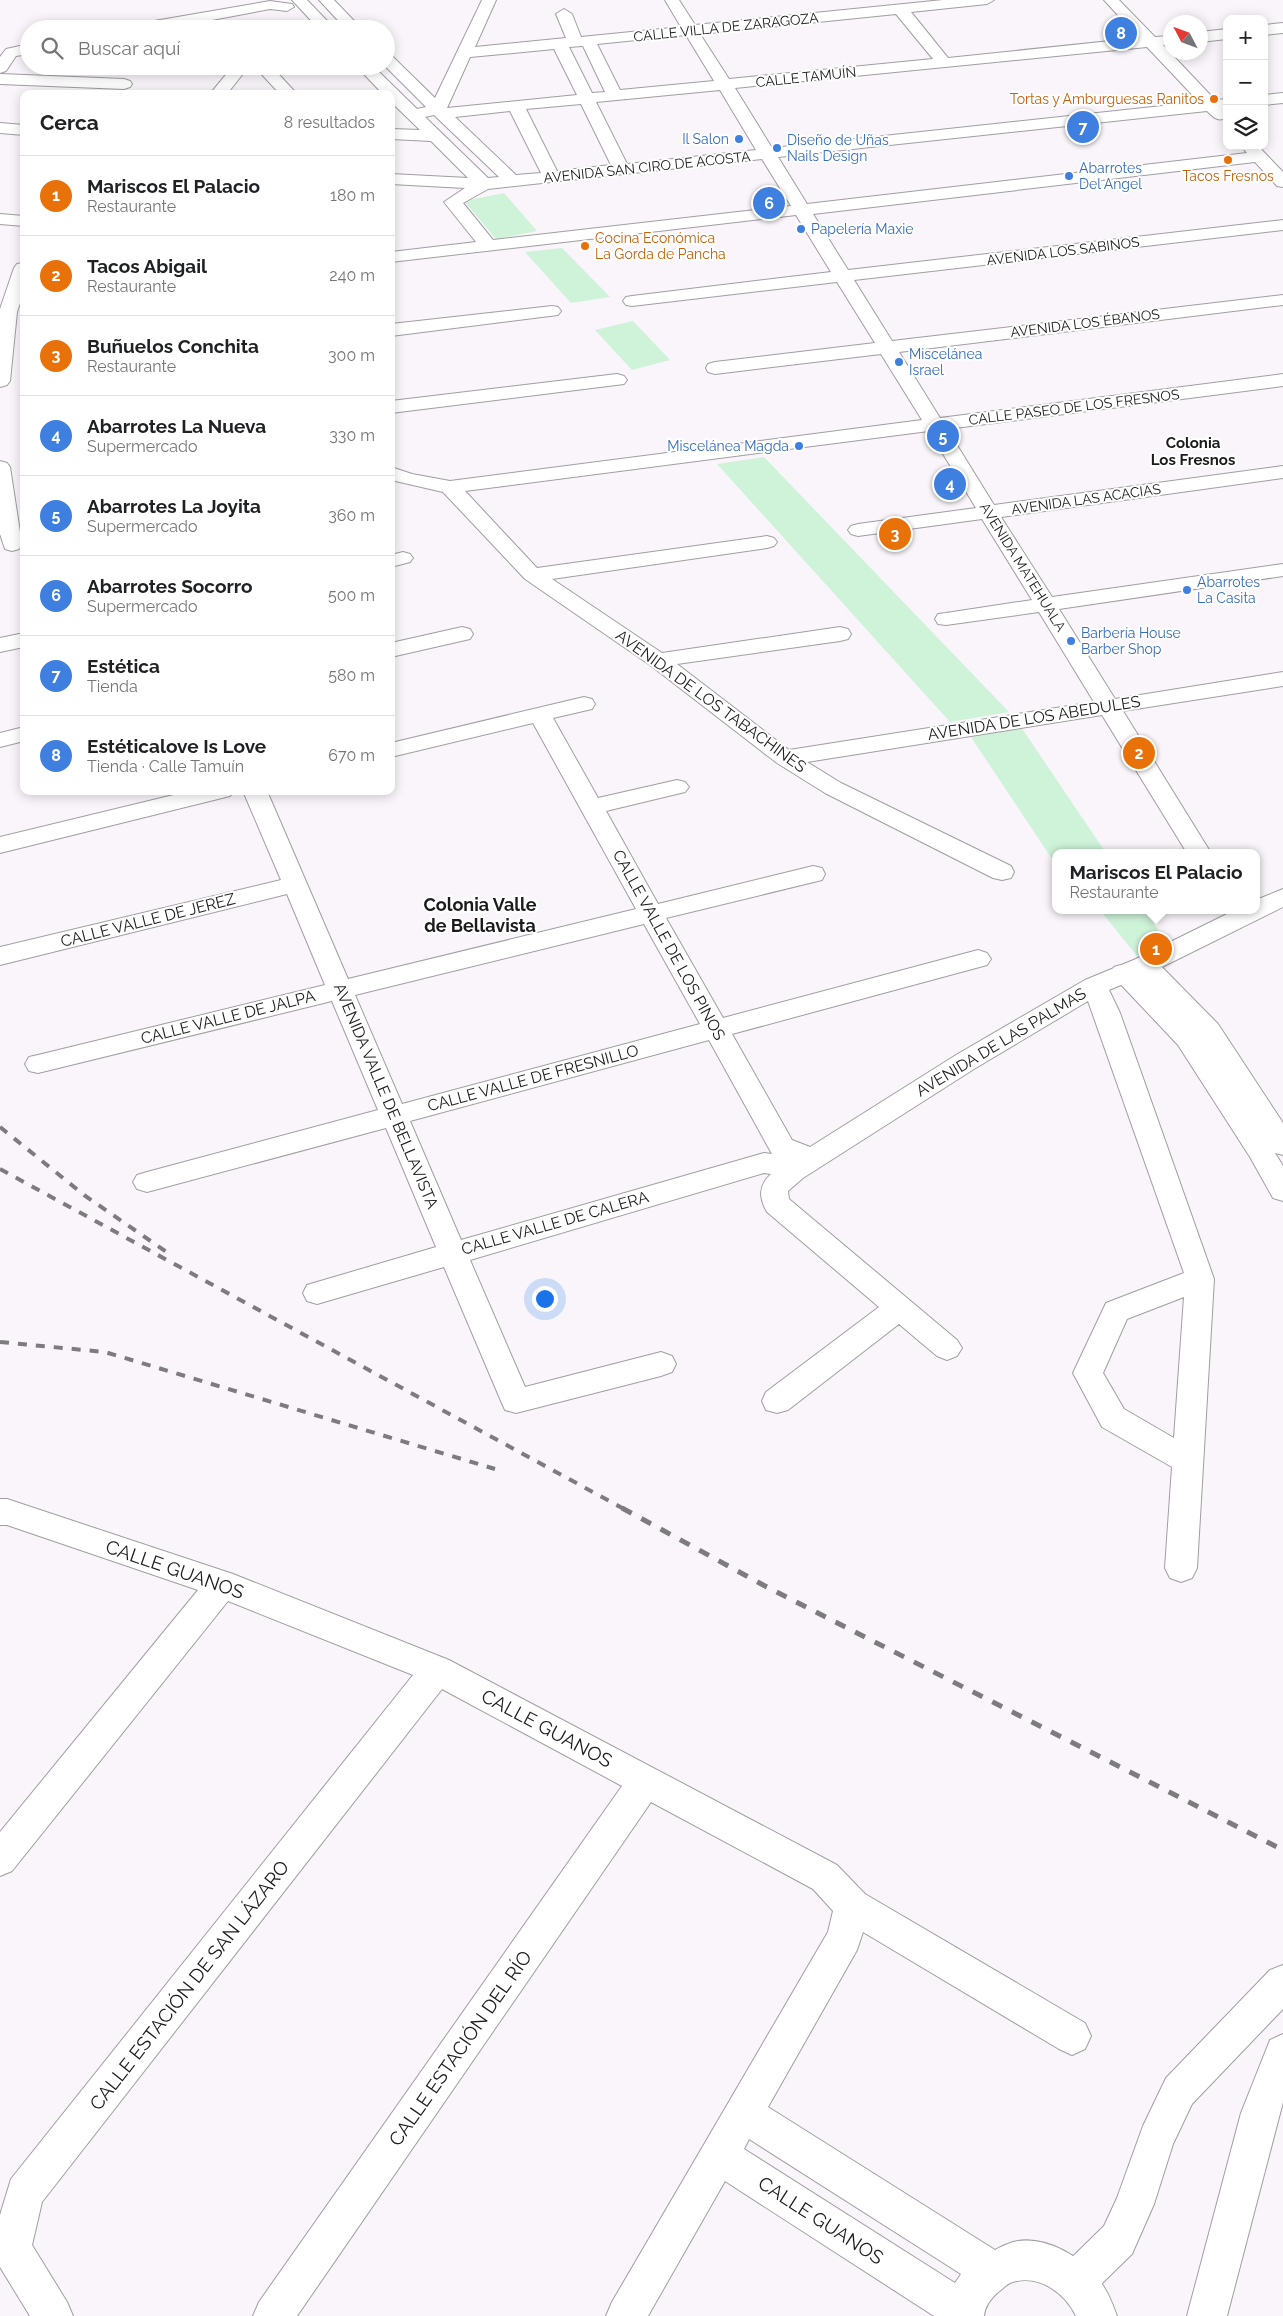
<!DOCTYPE html>
<html lang="es">
<head>
<meta charset="utf-8">
<style>
	:root { --surface:#fff; --page:#f6f6f6; --text:#202124; --muted:#757577; --line:#e0e0e0; --accent:#b45309 }
	body { margin:0; font-family:Raleway,sans-serif; background:var(--page); color:var(--text) }
	.controls { position:absolute; right:15px; top:15px; display:grid; overflow:hidden; border-radius:10px; box-shadow:0 2px 12px #0003 }
	.controls button { width:45px; height:45px; display:grid; place-items:center; padding:0; border:0; border-bottom:1px solid var(--line); background:var(--surface); color:var(--text); font:25px sans-serif }
	.compass { position:absolute; left:1163px; top:15px; width:45px; height:45px; border-radius:50%; background:var(--surface); box-shadow:0 2px 12px #0003; rotate:311deg }
	.you { position:absolute; left:544px; top:1298px; width:18px; height:18px; margin:-12px; border:4px solid #fff; border-radius:50%; background:#1a73e8; box-shadow:0 0 0 8px #1a73e833 }
	.badge { display:grid; place-items:center; width:32px; height:32px; border-radius:50%; background:var(--accent); color:#fff; font-size:16px; font-weight:700 }
	.pin { position:absolute; translate:-50% -50%; border:2px solid #fff; box-shadow:0 1px 5px #0006 }
	.popup { position:absolute; left:1052px; top:849px; width:208px; height:65px; box-sizing:border-box; display:grid; place-content:center; border-radius:10px; background:var(--surface); filter:drop-shadow(0 1px 4px #0005); font-size:16px; white-space:nowrap; color:var(--muted) }
	.popup b { font-size:19px; color:var(--text) }
	.popup::after { content:''; position:absolute; left:50%; top:100%; margin-left:-10px; border:10px solid transparent; border-top-color:var(--surface) }
	.list { margin:0; padding:0; list-style:none }
	h2 { display:flex; justify-content:space-between; align-items:center; height:65px; margin:0; padding:0 20px; font-size:21px }
	h2 small { font-size:16px; font-weight:400; color:var(--muted) }
	.list li { display:grid; grid-template-columns:32px 1fr auto; gap:15px; align-items:center; box-sizing:border-box; height:80px; padding:0 20px; border-top:1px solid var(--line) }
	.list b { display:block; font-size:19px; white-space:nowrap }
	.list p { margin:0; font-size:16px; white-space:nowrap; color:var(--muted) }
	.list em { font-size:16px; font-style:normal; color:var(--muted) }
	.icon { flex:none; width:28px; height:28px; fill:none; stroke:currentColor; stroke-width:2; stroke-linecap:round; stroke-linejoin:round }
	.map { position:relative; flex:none; width:1283px; height:2316px; overflow:hidden }
	.search { position:absolute; background:var(--surface); box-shadow:0 2px 12px #0003; left:20px; top:20px; width:375px; height:55px; display:flex; align-items:center; gap:12px; box-sizing:border-box; padding:0 18px; border-radius:28px; color:var(--muted); font-size:19px }
	.panel { position:absolute; background:var(--surface); box-shadow:0 2px 12px #0003; left:20px; top:90px; width:375px; height:705px; border-radius:10px }
	.map>svg:first-child { display:block }
</style>
</head>
<body>
<div class="map">
<svg width="1283" height="2316" viewBox="0 0 1283 2316">
	<rect width="100%" height="100%" fill="#f9f5fa"/>
	<g fill="#cef3d9">
		<path d="M504,193l33,38 -41,8 -32,-38z"/>
		<path d="M562,248l48,49 -39,6 -46,-51z"/>
		<path d="M633,321l37,39 -38,10 -37,-40z"/>
		<path d="M764,457l245,255 -59,10 -233,-258z"/>
		<path d="M1021,727l85,126h-50v12l-85,-128z"/>
		<path d="M1100,910h45l21,32 -29,14z"/>
	</g>
	<g fill="none" stroke-linecap="round" stroke-linejoin="round">
		<g stroke="#a19da3" stroke-width="2">
			<g id="minor">
				<path d="M292,0h15l28,29h-16z"/>
				<path d="M319,0h15l28,29h-16z"/>
				<path d="M482,0h14l-21,47 91,-9 -10,-24 8,-5 8,5 9,23 100,-10 -16,-27h14l16,25 248,-25h51l-7,4 -76,8 37,46 191,-20 -35,-38h15l36,37 15,-1v8l-7,1 52,55 12,-1v10h-4l4,8c-8,6 -14,0 -20,-6l-429,46 29,47 440,-51 -6,-7h17l25,26v15l-6,-1 -22,-24 -442,52 35,56 435,-50v10l-429,50 38,61 391,-46v10l-384,47 41,66 343,-44v12l-336,43 47,76 289,-39v12l-282,39 51,80 231,-33v12l-224,33 56,90 168,-27v14l-160,25 88,142h-24l-85,-138 -295,47 34,21 170,83 3,6 -3,6 -9,2 -9,-2 -168,-85 -48,-30 -127,-98 -125,-86 -82,-87 -52,-12v-13l21,7 38,7 472,-61 -41,-66 -166,20 -7,-2 -2,-4 2,-4 7,-2 160,-19 -38,-61 -205,24 -6,-1 -3,-4 3,-4 6,-1 199,-24 -35,-57 -405,47v-10l85,-10 -32,-40 21,-14 -74,-4v-10l77,4 -37,-37 -40,-2v-10l29,1 -29,-28v-8h-8l-27,-28h17l44,43 9,-2 -41,-41h1v-12l6,2 43,42zM896,14l37,45 -204,20 -29,-45zM686,35l28,46 -94,9 -23,-46zM582,46h1l22,46 -13,1 -23,-46zM1147,47l52,55 -427,46 -37,-60zM554,49l23,46 -130,13 23,-51zM720,90l36,60 -129,14 -31,-62zM581,104l30,61 -54,6 -31,-62zM510,111l31,62 -25,2 -61,-58zM434,115l65,62 -11,1 -63,-61zM762,159l29,47 -298,34 -30,-37 25,-14zM929,431l47,77 -118,16 -7,2 -3,4 3,4 7,2 124,-17 50,81 -86,13 -8,1 -3,5 3,5 8,1 93,-13 55,90 -305,48 -112,-86 163,-23 8,-2 3,-5 -3,-5 -8,-2 -178,26 -110,-74 215,-31 7,-2 3,-4 -3,-4 -7,-2 -230,32 -72,-77z"/>
				<path d="M270,1l22,3 2,3 -7,4 -17,-2 -106,20h-34l7,-5z"/>
				<path d="M1283,23v10l-19,2v-10z"/>
				<path d="M1227,29v10l-27,3v-10z"/>
				<path d="M29,44v10l-13,2 -10,15 -6,2v-16l6,-8z"/>
				<path d="M233,66h16l-22,28h-17z"/>
				<path d="M254,66h17l26,28h-17z"/>
				<path d="M0,74l124,5 6,2 2,3 -2,3 -6,2 -124,-5z"/>
				<path d="M1283,93v10l-19,2v-10z"/>
				<path d="M0,123l24,2v10l-24,-2z"/>
				<path d="M0,214l24,2v10l-24,-2z"/>
				<path d="M23,263l1,29 -7,20 -7,69 -3,4 -7,2v-78l14,-41 3,-4z"/>
				<path d="M552,306l6,1 3,4 -3,4 -167,21v-12z"/>
				<path d="M617,374l7,2 3,4 -3,4 -233,29v-12z"/>
				<path d="M0,461l7,2 3,4 12,78 -3,4 -7,2 -7,-2 -5,-15z"/>
				<path d="M403,552l7,2 3,4 -3,4 -19,5v-12z"/>
				<path d="M462,627l8,2 3,5 -3,5 -79,18v-14z"/>
				<path d="M24,633v14l-24,5v-14z"/>
				<path d="M584,697l8,2 3,5 -3,5 -39,9 45,80 79,-18 8,2 4,5 -4,5 -79,19 52,93 155,-38 9,2 3,6 -3,6 -156,38 57,100 255,-68 9,3 4,6 -4,6 -255,69 60,106 18,7 146,-92 129,-75 51,-21 99,-49h21v-10l27,-11v18l-129,64 -45,19 11,23 94,266 -17,289 -5,10 -11,4 -11,-4 -5,-10 7,-101 -70,-40 -29,-54 33,-70 78,-30 -96,-272 -114,68 -171,109 -15,13 1,8 168,141 5,8 -5,8 -10,4 -10,-4 -38,-32 -111,86 -11,3 -11,-3 -4,-9 4,-9 113,-85 -112,-95c-8,-14 -9,-26 4,-38l-7,-1 -294,87 55,127 136,-35 11,4 4,8 -4,8 -11,4 -145,37 -11,-3 -4,-9 -57,-134 -127,37 -10,-3 -4,-8 4,-8 129,-38 -50,-119 -239,64 -10,-3 -4,-7 4,-7 10,-3 231,-62 -46,-109 -294,72 -9,-2 -4,-7 4,-7 9,-2 287,-70 -38,-91 -287,71v-18l281,-67 -38,-89h24l81,188 288,-70 -103,-186 -142,34v-14zM644,924l56,100 -298,80 -47,-109zM709,1040l63,114 -8,-1 -303,87 -51,-119zM1184,1297l-10,141 -50,-29 -21,-36 24,-54z"/>
				<path d="M24,727v14l-24,6v-14z"/>
				<path d="M190,791h44l-4,5 -230,57v-16z"/>
				<path d="M0,1499h7l226,75 216,86 388,205 28,29 220,129 6,13 -6,13 -13,6 -13,-6 -196,-117 -6,18 -89,157 227,143c5,-3 12,-6 18,-8 32,-8 72,16 89,42 7,10 11,21 15,32h-41c-11,-23 -37,-42 -63,-34 -6,1 -11,8 -16,11 -7,7 -12,13 -13,23h-50l-209,-135 -77,135h-42l6,-14 216,-370 5,-21 -20,-22 -162,-87 -354,514h-44l6,-14 363,-516 -180,-97 -400,513 -10,43 35,57 6,14h-43l-30,-49v-52l11,-36 402,-504 -185,-74 -216,270 -12,5v-44l198,-242 -191,-65h-7zM749,2139l212,135 -6,9 -211,-134z"/>
			</g>
		</g>
		<g stroke="#a19da3" stroke-width="2">
			<g id="major">
				<path d="M1145,956l9,3 64,65 65,99v32l-8,-2 8,13v35l-10,-3 -23,-41 -72,-112 -68,-72 4,-6c8,-3 15,-3 21,3l-3,-5 4,-6z"/>
				<path d="M1283,1965v44l-91,95 -19,40 -19,60 -22,50 -42,41 -14,6 -14,-6 -6,-14 6,-14 42,-41 13,-28 26,-72 23,-48 104,-108z"/>
				<path d="M1283,2034v68l-56,214h-40l54,-203 29,-73z"/>
			</g>
		</g>
		<use href="#minor" fill="#fff" fill-rule="evenodd"/>
		<use href="#major" fill="#fff" fill-rule="evenodd"/>
		<g stroke="#7d7b7e" stroke-width="4" stroke-dasharray="9 9" stroke-linecap="butt">
			<path d="M0,1127l84,68 84,58"/>
			<path d="M0,1169l624,340"/>
			<path d="M0,1342l105,10 390,117"/>
		</g>
		<path stroke="#7d7b7e" stroke-width="5" stroke-dasharray="11 11" stroke-linecap="butt" d="M622,1508l143,78 518,264"/>
	</g>
	<g fill="#e8710a" stroke="#fff" stroke-width="2">
		<circle cx="1214" cy="99" r="5"/>
		<circle cx="1228" cy="160" r="5"/>
		<circle cx="585" cy="246" r="5"/>
	</g>
	<g fill="#3f7fe0" stroke="#fff" stroke-width="2">
		<circle cx="739" cy="139" r="5"/>
		<circle cx="777" cy="148" r="5"/>
		<circle cx="1069" cy="176" r="5"/>
		<circle cx="801" cy="229" r="5"/>
		<circle cx="899" cy="362" r="5"/>
		<circle cx="799" cy="446" r="5"/>
		<circle cx="1187" cy="590" r="5"/>
		<circle cx="1071" cy="641" r="5"/>
	</g>
	<g text-anchor="middle" dominant-baseline="central" stroke-width="4" stroke-linejoin="round" paint-order="stroke">
		<g font-size="14" fill="#1b1a1c" stroke="#fff">
			<text transform="translate(726 27) rotate(-6)">CALLE VILLA DE ZARAGOZA</text>
			<text transform="translate(806 77) rotate(-6)">CALLE TAMUÍN</text>
			<text transform="translate(647 167) rotate(-6)">AVENIDA SAN CIRO DE ACOSTA</text>
			<text transform="translate(1063 251) rotate(-7)">AVENIDA LOS SABINOS</text>
			<text transform="translate(1085 323) rotate(-7)">AVENIDA LOS ÉBANOS</text>
			<text transform="translate(1074 407) rotate(-7)">CALLE PASEO DE LOS FRESNOS</text>
			<text transform="translate(1086 499) rotate(-8)">AVENIDA LAS ACACIAS</text>
			<text transform="translate(1023 567) rotate(58)">AVENIDA MATEHUALA</text>
		</g>
		<g font-size="14" fill="#c56008" stroke="#fff" text-anchor="end">
			<text x="1204" y="99">Tortas y Amburguesas Ranitos</text>
			<text x="1228" y="176" text-anchor="middle">Tacos Fresnos</text>
			<text x="595" y="238" text-anchor="start">Cocina Económica<tspan x="595" dy="16">La Gorda de Pancha</tspan></text>
		</g>
		<g font-size="14" fill="#366cbe" stroke="#fff" text-anchor="start">
			<text x="729" y="139" text-anchor="end">Il Salon</text>
			<text x="787" y="140">Diseño de Uñas<tspan x="787" dy="16">Nails Design</tspan></text>
			<text x="1079" y="168">Abarrotes<tspan x="1079" dy="16">Del Angel</tspan></text>
			<text x="811" y="229">Papelería Maxie</text>
			<text x="909" y="354">Miscelánea<tspan x="909" dy="16">Israel</tspan></text>
			<text x="789" y="446" text-anchor="end">Miscelánea Magda</text>
			<text x="1197" y="582">Abarrotes<tspan x="1197" dy="16">La Casita</tspan></text>
			<text x="1081" y="633">Barbería House<tspan x="1081" dy="16">Barber Shop</tspan></text>
		</g>
		<g font-size="15" font-weight="bold" fill="#1b1a1c" stroke="#fff">
			<text x="1193" y="443">Colonia<tspan x="1193" dy="17">Los Fresnos</tspan></text>
		</g>
		<g font-size="16" fill="#1b1a1c" stroke="#fff">
			<text transform="translate(711 701) rotate(36)">AVENIDA DE LOS TABACHINES</text>
			<text transform="translate(1034 718) rotate(-9)">AVENIDA DE LOS ABEDULES</text>
			<text transform="translate(148 920) rotate(-14)">CALLE VALLE DE JEREZ</text>
			<text transform="translate(669 945) rotate(61)">CALLE VALLE DE LOS PINOS</text>
			<text transform="translate(228 1017) rotate(-14)">CALLE VALLE DE JALPA</text>
			<text transform="translate(1001 1042) rotate(-31)">AVENIDA DE LAS PALMAS</text>
			<text transform="translate(533 1078) rotate(-15)">CALLE VALLE DE FRESNILLO</text>
			<text transform="translate(386 1096) rotate(67)">AVENIDA VALLE DE BELLAVISTA</text>
			<text transform="translate(555 1223) rotate(-16)">CALLE VALLE DE CALERA</text>
		</g>
		<g font-size="18" font-weight="bold" fill="#1b1a1c" stroke="#fff">
			<text x="480" y="904">Colonia Valle<tspan x="480" dy="21">de Bellavista</tspan></text>
		</g>
		<g font-size="19" fill="#1b1a1c" stroke="#fff">
			<text transform="translate(175 1569) rotate(19)">CALLE GUANOS</text>
			<text transform="translate(547 1728) rotate(28)">CALLE GUANOS</text>
			<text transform="translate(189 1985) rotate(-52)">CALLE ESTACIÓN DE SAN LÁZARO</text>
			<text transform="translate(460 2048) rotate(-55)">CALLE ESTACIÓN DEL RÍO</text>
			<text transform="translate(821 2220) rotate(33)">CALLE GUANOS</text>
		</g>
	</g>
</svg>
<div class="controls">
<button>+</button>
<button>−</button>
<button><svg class="icon" aria-label="layers" viewBox="0 0 24 24"><path d="M12 4l9 5-9 5-9-5zM3 14l9 5 9-5"/></svg></button>
</div>
<svg class="compass" viewBox="-18 -18 36 36"><path d="M0-13l5 13h-10z" fill="#e53935"/><path d="M0 13l5-13h-10z" fill="#757577"/></svg>
<div class="you"></div>
<div class="pin badge" style="left:1156px;top:949px;background:#e8710a">1</div>
<div class="popup"><b>Mariscos El Palacio</b>Restaurante</div>
<div class="pin badge" style="left:1139px;top:753px;background:#e8710a">2</div>
<div class="pin badge" style="left:895px;top:534px;background:#e8710a">3</div>
<div class="pin badge" style="left:950px;top:484px;background:#3f7fe0">4</div>
<div class="pin badge" style="left:943px;top:436px;background:#3f7fe0">5</div>
<div class="pin badge" style="left:769px;top:203px;background:#3f7fe0">6</div>
<div class="pin badge" style="left:1083px;top:127px;background:#3f7fe0">7</div>
<div class="pin badge" style="left:1121px;top:33px;background:#3f7fe0">8</div>
<div class="search"><svg class="icon" aria-label="search" viewBox="0 0 24 24"><circle cx="10" cy="10" r="6"/><path d="M15 15l6 6"/></svg>Buscar aquí</div>
<section class="panel">
<h2>Cerca<small>8 resultados</small></h2>
<ul class="list">
<li><span class="badge" style="background:#e8710a">1</span><div><b>Mariscos El Palacio</b><p>Restaurante</p></div><em>180 m</em></li>
<li><span class="badge" style="background:#e8710a">2</span><div><b>Tacos Abigail</b><p>Restaurante</p></div><em>240 m</em></li>
<li><span class="badge" style="background:#e8710a">3</span><div><b>Buñuelos Conchita</b><p>Restaurante</p></div><em>300 m</em></li>
<li><span class="badge" style="background:#3f7fe0">4</span><div><b>Abarrotes La Nueva</b><p>Supermercado</p></div><em>330 m</em></li>
<li><span class="badge" style="background:#3f7fe0">5</span><div><b>Abarrotes La Joyita</b><p>Supermercado</p></div><em>360 m</em></li>
<li><span class="badge" style="background:#3f7fe0">6</span><div><b>Abarrotes Socorro</b><p>Supermercado</p></div><em>500 m</em></li>
<li><span class="badge" style="background:#3f7fe0">7</span><div><b>Estética</b><p>Tienda</p></div><em>580 m</em></li>
<li><span class="badge" style="background:#3f7fe0">8</span><div><b>Estéticalove Is Love</b><p>Tienda · Calle Tamuín</p></div><em>670 m</em></li>
</ul>
</section>
</div>
</body>
</html>
